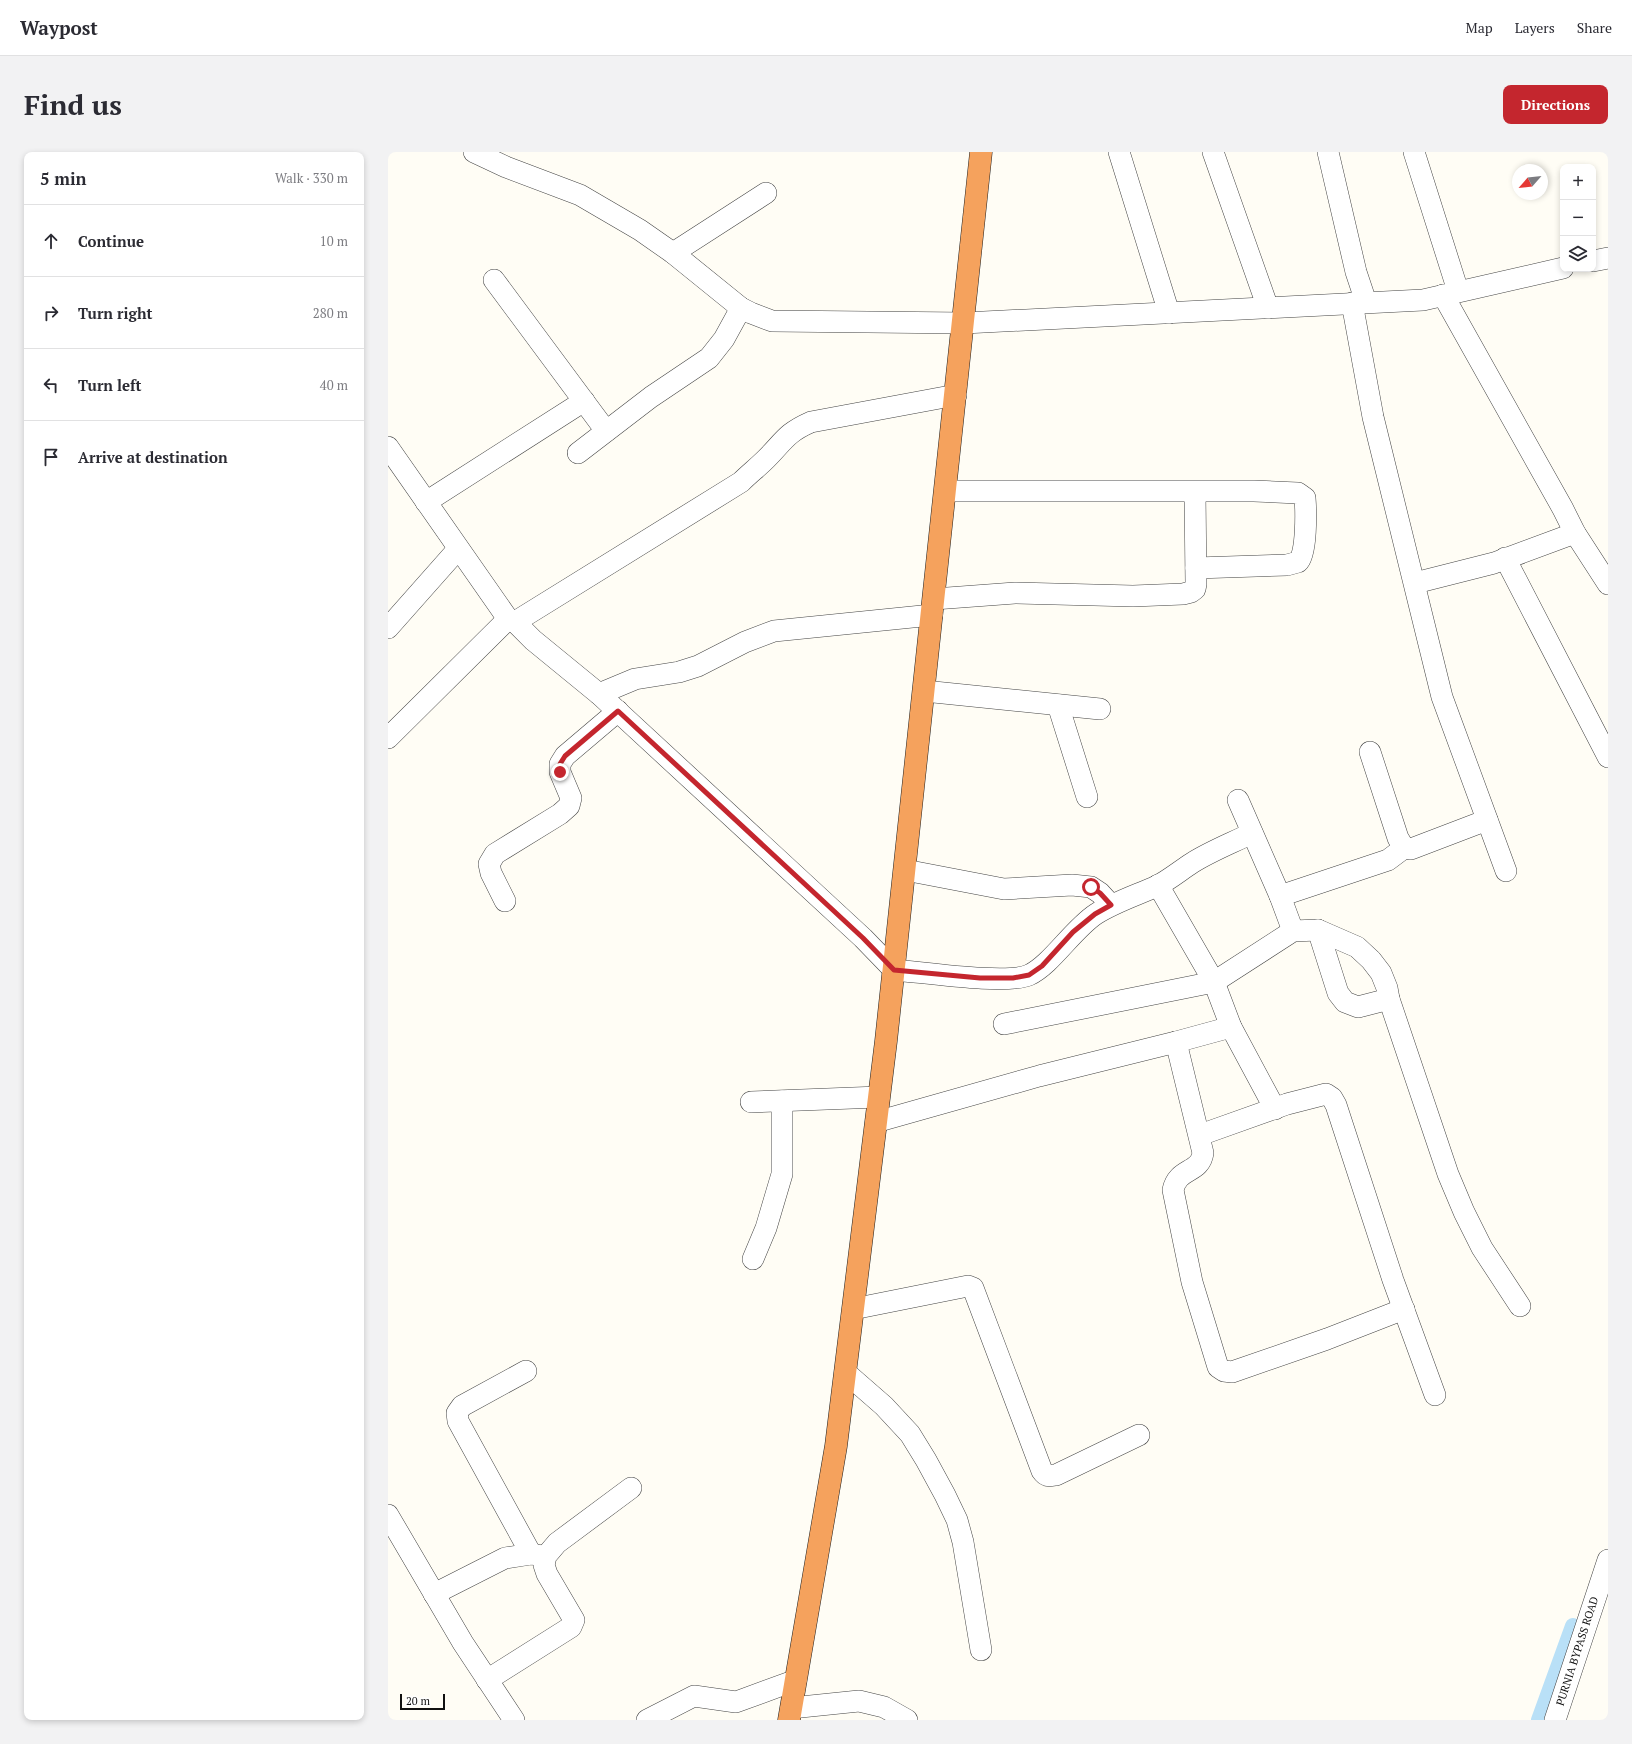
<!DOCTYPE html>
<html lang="en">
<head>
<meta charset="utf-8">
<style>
	:root { --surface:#fff; --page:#f2f2f3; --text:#2b2b33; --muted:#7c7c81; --line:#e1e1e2; --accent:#c4262e }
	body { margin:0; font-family:"PT Serif",serif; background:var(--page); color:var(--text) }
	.controls { position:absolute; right:12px; top:12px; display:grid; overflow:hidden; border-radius:8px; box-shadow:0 2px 6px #0003 }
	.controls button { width:36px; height:36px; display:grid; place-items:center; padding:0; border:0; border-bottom:1px solid var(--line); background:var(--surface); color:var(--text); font:20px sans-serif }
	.compass { position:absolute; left:1124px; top:12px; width:36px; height:36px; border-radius:50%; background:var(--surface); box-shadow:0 2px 6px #0003; rotate:242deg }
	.scale { position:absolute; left:12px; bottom:10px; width:45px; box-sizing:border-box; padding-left:4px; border:2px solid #111; border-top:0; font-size:11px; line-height:14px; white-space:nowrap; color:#111; -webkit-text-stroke:3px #fff; paint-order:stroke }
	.stop { position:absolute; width:12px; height:12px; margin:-9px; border:3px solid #c4262e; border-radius:50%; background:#fff }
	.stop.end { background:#c4262e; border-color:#fff; box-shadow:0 1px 4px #0008 }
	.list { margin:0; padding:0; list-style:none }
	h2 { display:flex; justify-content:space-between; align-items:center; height:52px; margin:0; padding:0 16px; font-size:17px }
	h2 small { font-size:13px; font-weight:400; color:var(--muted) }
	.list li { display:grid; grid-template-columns:26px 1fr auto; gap:12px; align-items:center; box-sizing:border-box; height:72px; padding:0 16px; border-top:1px solid var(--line) }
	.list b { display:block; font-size:15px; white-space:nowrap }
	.list em { font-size:13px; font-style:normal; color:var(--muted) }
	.icon { flex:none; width:22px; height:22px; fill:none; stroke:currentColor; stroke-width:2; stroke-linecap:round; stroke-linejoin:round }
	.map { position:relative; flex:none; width:1220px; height:1568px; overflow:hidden; border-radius:8px }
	header { display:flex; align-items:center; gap:24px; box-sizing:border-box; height:56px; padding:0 20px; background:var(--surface); border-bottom:1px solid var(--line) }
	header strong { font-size:19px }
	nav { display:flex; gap:22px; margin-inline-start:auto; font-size:14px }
	.intro { display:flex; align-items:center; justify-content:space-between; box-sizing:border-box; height:96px; padding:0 24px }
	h1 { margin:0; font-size:28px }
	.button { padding:10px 18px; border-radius:8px; background:var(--accent); color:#fff; font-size:14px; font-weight:700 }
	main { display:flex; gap:24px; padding:0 24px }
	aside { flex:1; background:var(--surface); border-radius:8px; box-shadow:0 2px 6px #0003 }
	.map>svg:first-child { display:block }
</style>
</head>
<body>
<header>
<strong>Waypost</strong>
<nav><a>Map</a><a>Layers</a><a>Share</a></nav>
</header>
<div class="intro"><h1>Find us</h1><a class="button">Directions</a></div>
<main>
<aside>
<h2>5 min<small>Walk · 330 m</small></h2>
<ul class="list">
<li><svg class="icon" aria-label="ahead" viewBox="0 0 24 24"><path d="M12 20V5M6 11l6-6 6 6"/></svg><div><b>Continue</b></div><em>10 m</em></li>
<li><svg class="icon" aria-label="right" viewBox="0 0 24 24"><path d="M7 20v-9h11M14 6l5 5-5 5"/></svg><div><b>Turn right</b></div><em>280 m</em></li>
<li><svg class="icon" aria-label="left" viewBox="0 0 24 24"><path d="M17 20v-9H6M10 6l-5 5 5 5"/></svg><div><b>Turn left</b></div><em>40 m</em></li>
<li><svg class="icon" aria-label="arrive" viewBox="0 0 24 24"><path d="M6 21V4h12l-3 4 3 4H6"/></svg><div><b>Arrive at destination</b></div></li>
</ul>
</aside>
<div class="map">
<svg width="1220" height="1568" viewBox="0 0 1220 1568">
	<rect width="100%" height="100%" fill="#fffdf5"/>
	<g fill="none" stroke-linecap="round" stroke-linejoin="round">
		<path stroke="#b9e0f7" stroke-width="16" d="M1151,1568l34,-94"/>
		<g stroke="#444" stroke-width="22">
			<g id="minor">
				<path d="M86,0l32,15 74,28 60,35 33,23 68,55 10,5 21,8 192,2 459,-23 140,-32"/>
				<path d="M731,0l50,161"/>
				<path d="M825,0l55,156"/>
				<path d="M940,0l28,120 10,30"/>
				<path d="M1026,0l44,139"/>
				<path d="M285,101l93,-60"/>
				<path d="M1205,109l15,-3"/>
				<path d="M106,128l112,151"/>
				<path d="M1055,143l120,214 12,24 33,51"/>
				<path d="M964,151l21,114 69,280 64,174"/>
				<path d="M0,295l120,172 7,3 18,18 66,54 264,244 31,32c28,2 112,15 135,5 22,-10 44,-46 67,-61 19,-12 41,-19 61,-28 12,-6 24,-16 35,-23 19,-12 40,-20 60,-30"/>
				<path d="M190,301l73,-56 58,-39 15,-19 17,-31"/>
				<path d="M558,339h308l44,2 7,5c1,12 2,57 -7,64l-11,3 -91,3"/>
				<path d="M38,350l158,-101"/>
				<path d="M1117,406l103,199"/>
				<path d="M1027,431l79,-20 81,-30"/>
				<path d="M546,447l81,-6 118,3 50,-2 8,-2 4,-3 1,-5 -1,-92"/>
				<path d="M127,470l226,-140c8,-8 17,-15 25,-23 18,-18 20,-26 45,-37l145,-27"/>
				<path d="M0,476l70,-79"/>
				<path d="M536,539l176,18"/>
				<path d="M211,542l36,-15 44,-7 19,-6 47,-24 29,-11 158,-16"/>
				<path d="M670,553l29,92"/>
				<path d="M0,586l120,-119"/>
				<path d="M982,600l28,86 6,10 7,1 76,-29"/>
				<path d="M850,648l42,96 13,35"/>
				<path d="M517,718l99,19 68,-4 19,2 9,6 11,12"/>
				<path d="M770,733l56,97 17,45 44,82"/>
				<path d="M892,744l108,-36 16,-12"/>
				<path d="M117,749l-14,-28 -2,-9 6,-10 65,-40 9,-8 2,-8 -11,-26v-8l5,-8 53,-45"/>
				<path d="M930,778l20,63 7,9 13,5 31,-8"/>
				<path d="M616,872l210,-42 79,-51 25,-1 39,17 14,13 10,13 6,15 2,11 59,175 16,38 18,36 38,58"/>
				<path d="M788,890l27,111c-3,21 -25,14 -30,37l19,92 26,85 6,4 8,1 95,-33 77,-30"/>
				<path d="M363,950l128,-5"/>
				<path d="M488,970l163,-46 137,-34 55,-15"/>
				<path d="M812,983l87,-31 39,-10 6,4 4,7 57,175 42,115"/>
				<path d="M365,1107l13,-31 16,-54v-73"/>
				<path d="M465,1157l115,-23 5,2 69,183c4,6 7,5 14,4l83,-40"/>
				<path d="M138,1219l-64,35 -5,7 1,8 73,133"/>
				<path d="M457,1220l39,34 26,28 16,26 19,35 12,25 6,22 18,108"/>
				<path d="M0,1363l75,128 51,77"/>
				<path d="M46,1442l71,-36 26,-4 12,2"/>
				<path d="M99,1528l84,-53 3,-7 -27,-46 -3,-9 2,-9 11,-13 74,-55"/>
				<path d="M403,1556l68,-7 25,6 23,13"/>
				<path d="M259,1568l47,-24 42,6 60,-22"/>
				<path d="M1167,1568l53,-160"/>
			</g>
		</g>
		<g stroke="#222" stroke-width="23">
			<path id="highway" d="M401,1568l47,-274 50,-405 95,-889"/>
		</g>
		<use href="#minor" stroke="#fff" stroke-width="21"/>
		<use href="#highway" stroke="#f5a25d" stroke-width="22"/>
	</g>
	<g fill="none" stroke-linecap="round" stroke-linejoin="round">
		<path stroke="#c4262e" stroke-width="5" d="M172,620v-8l5,-8 53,-45 245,227 31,32 86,8h33l16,-3 13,-9 31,-34 22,-18 16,-9 -11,-12 -9,-6"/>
	</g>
	<g text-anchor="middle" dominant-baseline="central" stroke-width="4" stroke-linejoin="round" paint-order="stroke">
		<g font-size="11" fill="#111" stroke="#fff">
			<text transform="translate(1189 1499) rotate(-72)">PURNIA BYPASS ROAD</text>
		</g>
	</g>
</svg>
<div class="controls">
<button>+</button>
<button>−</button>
<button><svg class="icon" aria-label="layers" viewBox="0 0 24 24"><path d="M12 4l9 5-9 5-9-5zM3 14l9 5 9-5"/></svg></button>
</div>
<svg class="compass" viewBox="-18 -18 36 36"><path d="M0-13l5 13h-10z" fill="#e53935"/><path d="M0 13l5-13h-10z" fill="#7c7c81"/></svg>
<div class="scale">20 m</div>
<div class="stop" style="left:703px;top:735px"></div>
<div class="stop end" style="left:172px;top:620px"></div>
</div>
</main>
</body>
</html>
